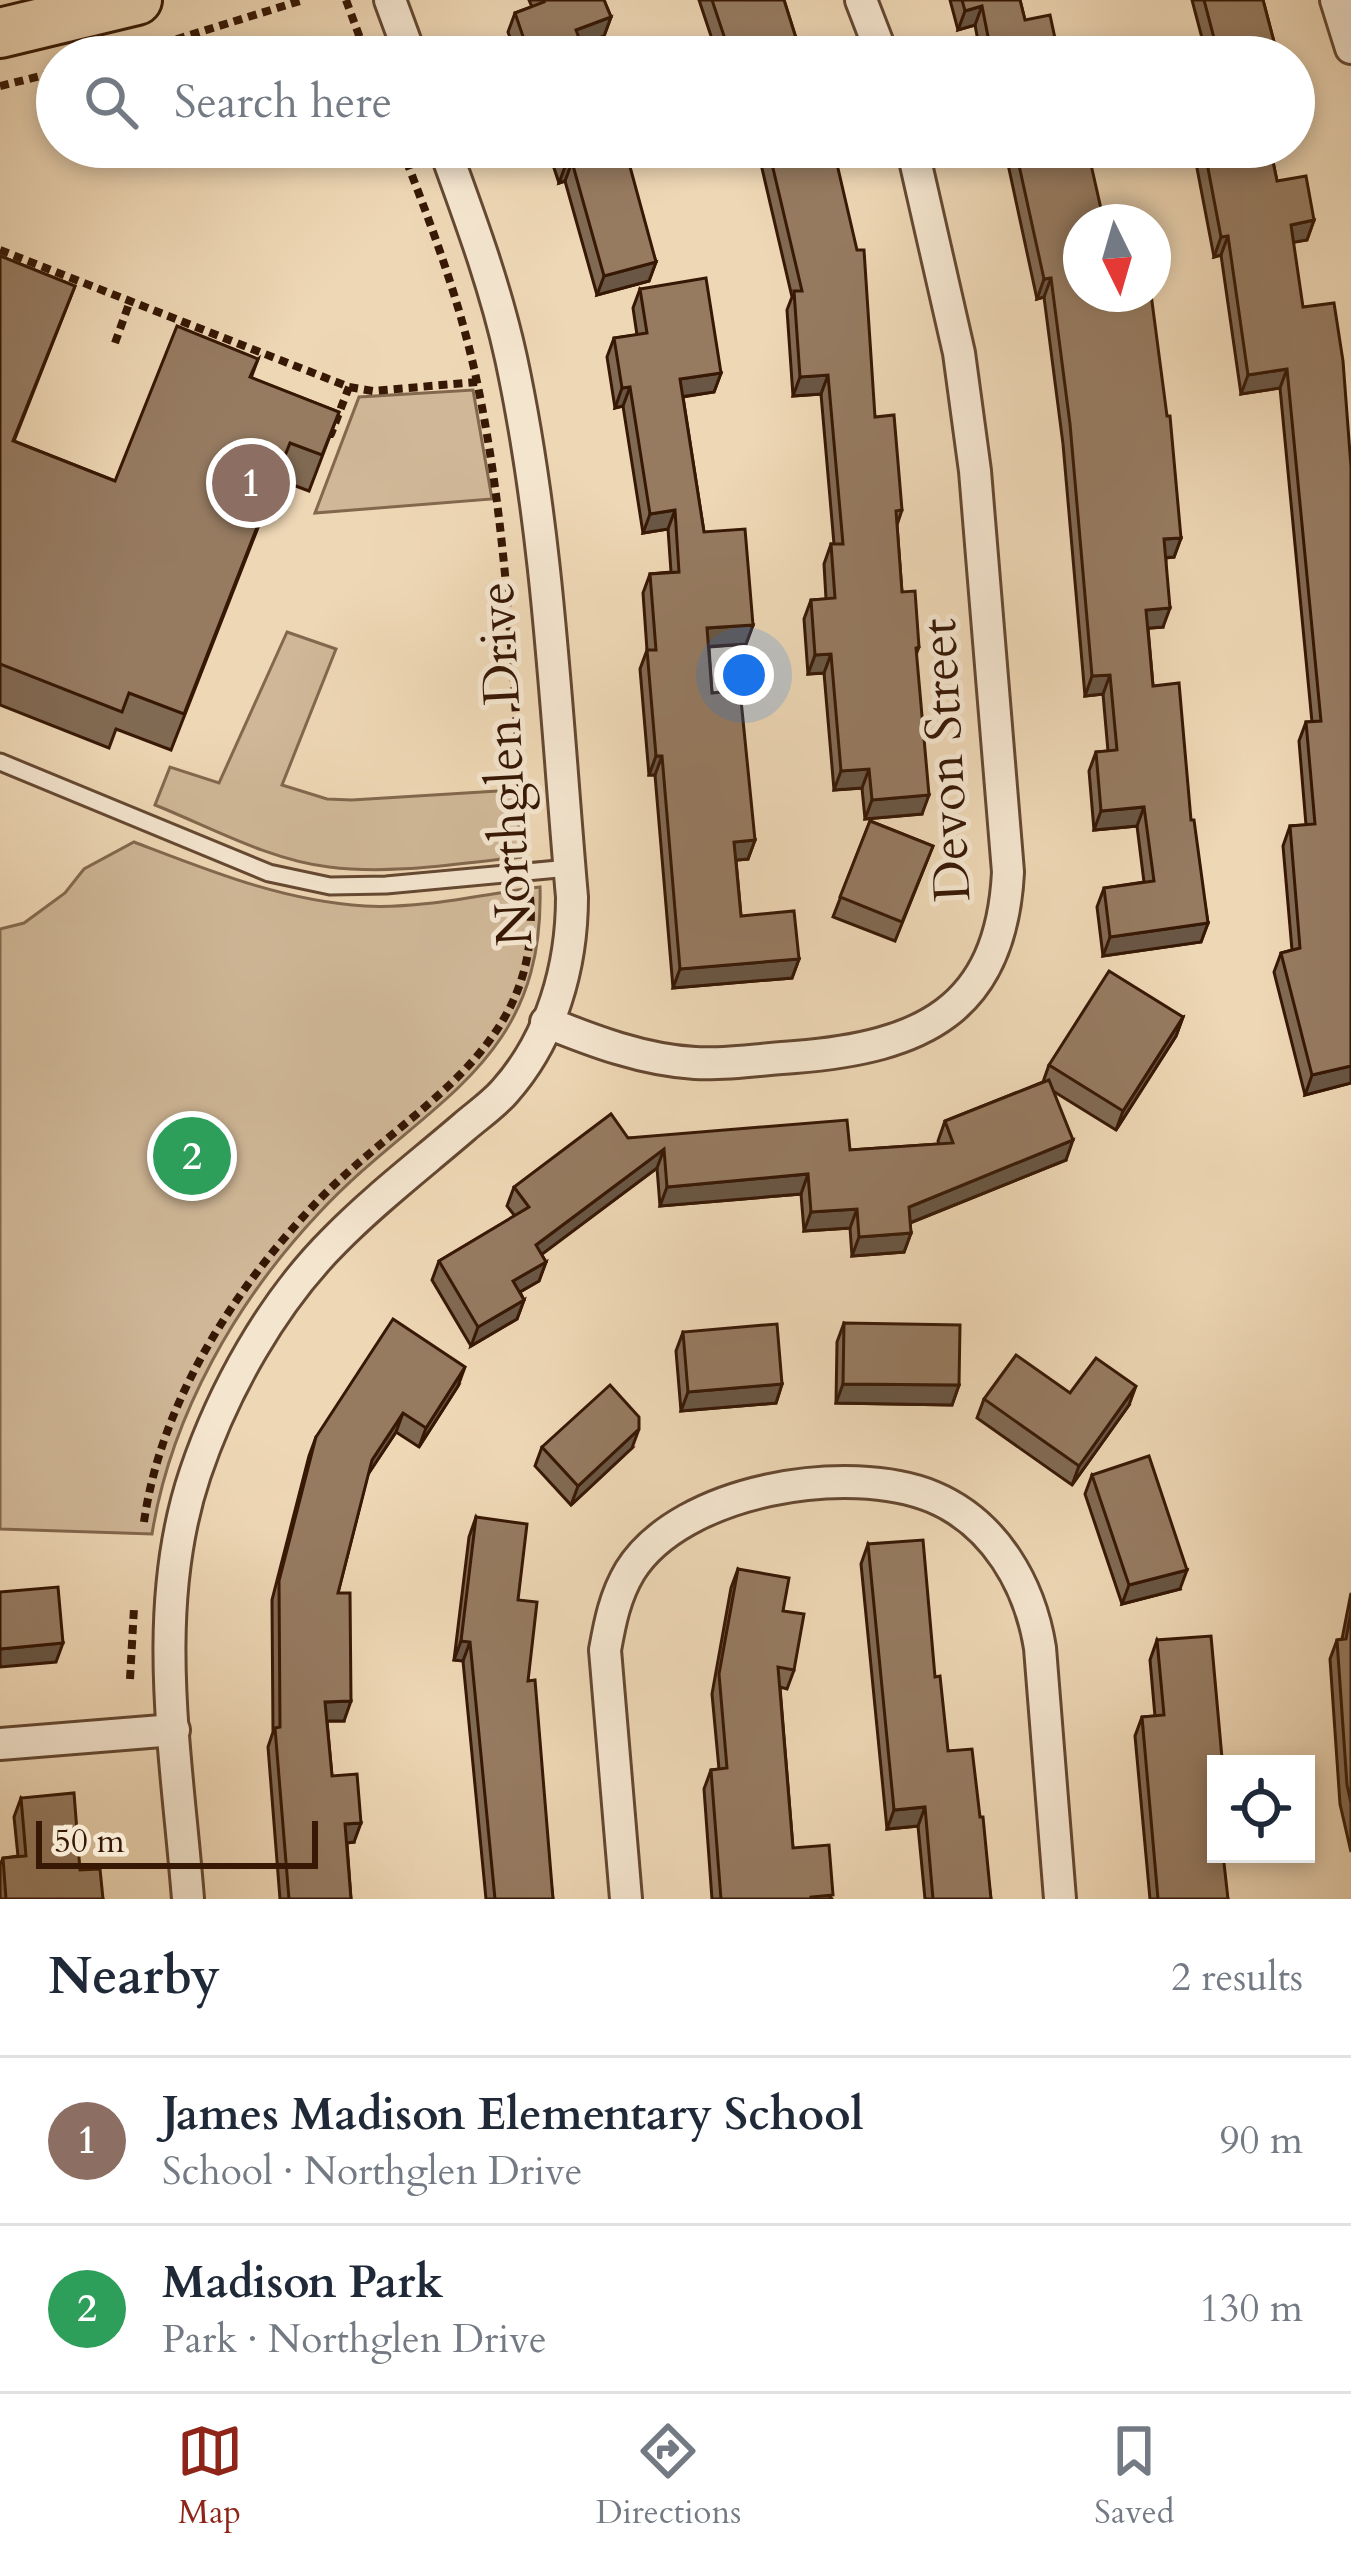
<!DOCTYPE html>
<html lang="en">
<head>
<meta charset="utf-8">
<style>
	:root { --surface:#fff; --page:#f6f6f7; --text:#1f2937; --muted:#747a83; --line:#e0e1e3; --accent:#8f2418 }
	body { margin:0; font-family:Cardo,serif; background:var(--page); color:var(--text) }
	.controls { position:absolute; right:36px; bottom:36px; display:grid; overflow:hidden; border-radius:0px; box-shadow:0 6px 18px #0003 }
	.controls button { width:108px; height:108px; display:grid; place-items:center; padding:0; border:0; border-bottom:3px solid var(--line); background:var(--surface); color:var(--text); font:60px sans-serif }
	.compass { position:absolute; left:1063px; top:204px; width:108px; height:108px; border-radius:50%; background:var(--surface); box-shadow:0 6px 18px #0003; rotate:175deg }
	.scale { position:absolute; left:36px; bottom:30px; width:282px; box-sizing:border-box; padding-left:12px; border:6px solid #371805; border-top:0; font-size:33px; line-height:42px; white-space:nowrap; color:#371805; -webkit-text-stroke:9px #f4e5cf; paint-order:stroke }
	.you { position:absolute; left:744px; top:675px; width:42px; height:42px; margin:-30px; border:9px solid #fff; border-radius:50%; background:#1a73e8; box-shadow:0 0 0 18px #1a73e833 }
	.badge { display:grid; place-items:center; width:78px; height:78px; border-radius:50%; background:var(--accent); color:#fff; font-size:39px; font-weight:700 }
	.pin { position:absolute; translate:-50% -50%; border:6px solid #fff; box-shadow:0 3px 12px #0006 }
	.list { margin:0; padding:0; list-style:none }
	h2 { display:flex; justify-content:space-between; align-items:center; height:156px; margin:0; padding:0 48px; font-size:51px }
	h2 small { font-size:39px; font-weight:400; color:var(--muted) }
	.list li { display:grid; grid-template-columns:78px 1fr auto; gap:36px; align-items:center; box-sizing:border-box; height:168px; padding:0 48px; border-top:3px solid var(--line) }
	.list b { display:block; font-size:45px; white-space:nowrap }
	.list p { margin:0; font-size:39px; white-space:nowrap; color:var(--muted) }
	.list em { font-size:39px; font-style:normal; color:var(--muted) }
	.icon { flex:none; width:66px; height:66px; fill:none; stroke:currentColor; stroke-width:2; stroke-linecap:round; stroke-linejoin:round }
	.map { position:relative; flex:none; width:1351px; height:1899px; overflow:hidden }
	.search { position:absolute; background:var(--surface); box-shadow:0 6px 18px #0003; left:36px; right:36px; top:36px; height:132px; display:flex; align-items:center; gap:30px; box-sizing:border-box; padding:0 42px; border-radius:66px; color:var(--muted); font-size:45px }
	.sheet { height:492px; background:var(--surface) }
	nav { display:flex; justify-content:space-around; align-items:center; box-sizing:border-box; height:168px; border-top:3px solid var(--line); background:var(--surface); font-size:33px; color:var(--muted) }
	nav a { display:grid; justify-items:center; gap:6px }
	nav .on { color:var(--accent) }
	.map>svg:first-child { display:block }
</style>
</head>
<body>
<div class="map">
<svg width="1351" height="1899" viewBox="0 0 1351 1899">
	<rect width="100%" height="100%" fill="#eed7b5"/>
	<filter id="stains"><feTurbulence type="fractalNoise" baseFrequency=".00167" numOctaves="4"/><feColorMatrix values="0 0 0 0 .2 0 0 0 0 .09 0 0 0 0 .02 0 0 0 .5 -.17"/></filter>
	<radialGradient id="worn" r=".72"><stop offset=".6" stop-color="#630" stop-opacity="0"/><stop offset="1" stop-color="#630" stop-opacity=".3"/></radialGradient>
	<g fill="#cfb797" stroke="#83684e" stroke-width="3">
		<path d="M473,390l19,109 -177,14 44,-116z"/>
		<path d="M287,632l49,17 -54,136 45,14 25,1 161,-10 10,67c-64,6 -130,18 -194,10 -60,-7 -119,-40 -174,-62l15,-38 49,16z"/>
		<path d="M134,842c76,29 149,59 231,64 57,3 119,-12 175,-19 5,180 -117,214 -221,326 -82,87 -148,202 -167,321l-152,-5v-600l24,-6 41,-30 19,-24z"/>
	</g>
	<g fill="none" stroke-linecap="round" stroke-linejoin="round">
		<g stroke="#654831" stroke-width="21">
			<path id="lane" d="M0,762l269,111 61,13 56,-1 183,-17"/>
		</g>
		<g stroke="#654831" stroke-width="36">
			<g id="street">
				<path d="M390,0l21,57"/>
				<path d="M861,0l22,57"/>
				<path d="M1336,0l15,48"/>
				<path d="M546,1022c47,19 97,38 149,41 32,2 67,-4 100,-6 126,-10 206,-46 213,-185l-33,-401 -16,-118 -47,-206"/>
				<path d="M0,1744l174,-14"/>
				<path d="M188,1899c-11,-141 -39,-288 7,-425 28,-83 77,-171 139,-233 40,-41 87,-77 130,-114 14,-12 30,-23 41,-36 47,-53 67,-125 67,-194 -16,-180 -23,-362 -61,-539 -16,-73 -42,-142 -67,-211"/>
				<path d="M626,1899l-21,-249c5,-28 10,-54 25,-79 51,-82 219,-109 303,-74 62,26 97,88 107,151l20,251"/>
			</g>
		</g>
		<g stroke="#371805" stroke-width="54">
			<path id="primary" d="M0,33l137,-33"/>
		</g>
		<g stroke="#371805" stroke-width="8" stroke-dasharray="9 6" stroke-linecap="butt">
			<path d="M346,0l21,57"/>
			<path d="M119,57l184,-57"/>
			<path d="M0,86l57,-14"/>
			<path d="M401,147c30,77 59,154 76,235 32,152 36,310 48,464"/>
			<path d="M0,250l349,137 24,4 104,-9"/>
			<path d="M115,343l15,-42"/>
			<path d="M328,433l3,1 18,-47"/>
			<path d="M144,1522c17,-120 89,-231 170,-317 91,-97 229,-151 216,-308"/>
			<path d="M130,1679l4,-71"/>
		</g>
		<use href="#lane" stroke="#f4e5cf" stroke-width="15"/>
		<use href="#street" stroke="#f4e5cf" stroke-width="30"/>
		<use href="#primary" stroke="#eed7b5" stroke-width="48"/>
	</g>
	<g fill="#816a53" stroke="#371805" stroke-width="3">
		<path d="M529,0h75l7,17 -7,19 -22,8 4,13h-69l-9,-25 7,-19 17,-6z"/>
		<path d="M699,0h85l18,57h-84z"/>
		<path d="M950,0h70l5,20 34,37h-78l-6,-32 -17,5z"/>
		<path d="M1192,0h71l15,57h-71z"/>
		<path d="M547,147h71l38,115 -7,19 -52,14 -32,-114 -6,2z"/>
		<path d="M757,147h76l42,270 27,93 -5,15 5,67 17,55 -3,8 6,159 -57,5 -3,-31 -28,2 -10,-117 -16,1 -4,-55 7,-19 15,-1 -2,-35 7,-20h3l-13,-150 -28,2 -6,-86 5,-13z"/>
		<path d="M999,147h88l-6,75 100,316 -7,19 -8,1 -3,69 -15,1 5,58 38,134 17,103 -7,19 -98,14 -6,-49 7,-19 40,-6 -7,-56 -43,4 -5,-59 7,-19 12,-1 -5,-57 -18,2 -22,-252 -19,-147 -7,2 -31,-144 -5,1z"/>
		<path d="M1202,147h68l7,34 37,39 -7,20 -14,2 58,841 -46,12 -31,-123 7,-19 11,-3 -9,-104 7,-20 16,-1 -7,-84 7,-19h6l-32,-334 -39,6 -20,-139 -7,2 -18,-94z"/>
		<path d="M0,256l75,30 -61,155 101,40 143,-122 -7,19 88,34 -30,79 -32,-12 -106,271 -55,-21 -7,19 -109,-43z"/>
		<path d="M640,289l81,84 -7,19 -31,5 21,135 49,93 -7,19 -37,3 3,46 43,147 -7,19 -12,1 5,56 58,43 -7,19 -119,10 -18,-213h-6l-9,-106 7,-19 -4,-57 7,-19 21,-2 -3,-43 -25,4 -20,-127 -8,2 -8,-51 7,-19 23,-3 -4,-27z"/>
		<path d="M870,821l63,25 -38,95 -62,-24z"/>
		<path d="M1183,1017l-7,19 -60,94 -63,-39 13,69 -156,63 1,10 -7,19 -52,4 -2,-28 -46,3 -3,-37 -141,12 -3,-38 -116,86 5,8 -7,19 -19,11 4,8 -7,19 -46,27 -39,-66 7,-19 76,-45 -8,-10 7,-19 114,-49 222,12 89,-6 -1,-3 7,-20 98,-39 6,-17z"/>
		<path d="M844,1323l115,62 -7,20 -116,-2 1,-61z"/>
		<path d="M683,1332l99,52 -6,19 -95,8 -5,-60z"/>
		<path d="M458,1386l-39,61 -23,-15 -28,42 -30,119 6,128h-17l5,55 22,66 -7,1 4,56h-71l-12,-152 5,-15 -1,-132 37,-144 7,-19z"/>
		<path d="M1070,1393l59,12 -57,80 -95,-67 7,-19z"/>
		<path d="M542,1447l90,1 -61,57 -36,-39z"/>
		<path d="M1092,1475l88,114 -58,15 -37,-110z"/>
		<path d="M476,1517l42,83 35,299h-67l-23,-238 -9,-1 15,-123z"/>
		<path d="M868,1544l67,133 13,74 32,66 11,82h-66l-7,-73 -31,3 -26,-265z"/>
		<path d="M738,1569l45,42 11,59 -7,19 -7,-2 13,161 39,51h-120l-8,-110 7,-19 8,-1 -7,-75 19,-106z"/>
		<path d="M1351,1593v259l-11,-48 -10,-145 7,-19 5,-1z"/>
		<path d="M1157,1640l59,124v90l12,45h-78l-15,-163 7,-19 13,-1 -5,-56z"/>
		<path d="M21,1798l59,72 23,29h-103v-34l3,-7 15,-2 -4,-39z"/>
	</g>
	<g fill="#695644" stroke="#371805" stroke-width="3">
		<path d="M982,6l-7,19 -17,5 7,-19z"/>
		<path d="M611,17l-7,19 -35,13 7,-19z"/>
		<path d="M572,162l-7,19 -6,2 7,-19z"/>
		<path d="M1314,220l-7,20 -23,4 7,-19z"/>
		<path d="M1228,236l-7,19 -7,2 7,-20z"/>
		<path d="M656,262l-7,19 -52,14 7,-19z"/>
		<path d="M1051,278l-7,19 -7,2 7,-20z"/>
		<path d="M1287,369l-7,19 -39,6 7,-19z"/>
		<path d="M721,373l-7,19 -41,6 7,-19z"/>
		<path d="M828,375l-7,19 -28,2 7,-19z"/>
		<path d="M630,387l-7,19 -8,2 7,-20z"/>
		<path d="M675,510l-7,19 -25,4 7,-19z"/>
		<path d="M1181,538l-7,19 -17,1 7,-19z"/>
		<path d="M1170,608l-7,19 -24,2 7,-19z"/>
		<path d="M753,625l-7,19 -46,3 7,-19z"/>
		<path d="M831,654l-7,19 -16,1 7,-19z"/>
		<path d="M1110,675l-7,19 -18,2 7,-20z"/>
		<path d="M656,756h6l-7,19h-6z"/>
		<path d="M869,769l-7,19 -28,2 7,-19z"/>
		<path d="M929,795l-7,19 -57,5 7,-19z"/>
		<path d="M1144,807l-7,19 -43,4 7,-19z"/>
		<path d="M755,840l-7,19 -21,2 7,-19z"/>
		<path d="M1208,923l-7,19 -98,14 7,-19z"/>
		<path d="M799,959l-7,19 -119,10 7,-19z"/>
		<path d="M1183,1017l-7,19 -60,94 7,-19z"/>
		<path d="M1351,1066v17l-46,12 7,-20z"/>
		<path d="M1073,1140l-7,20 -164,66 7,-19z"/>
		<path d="M664,1149l-7,19 -128,96 7,-19z"/>
		<path d="M808,1174l-7,20 -141,12 7,-19z"/>
		<path d="M857,1209l-7,19 -46,3 7,-19z"/>
		<path d="M911,1233l-7,19 -52,4 7,-19z"/>
		<path d="M546,1262l-7,19 -33,19 7,-19z"/>
		<path d="M524,1300l-7,19 -46,27 7,-19z"/>
		<path d="M465,1367l-7,19 -39,61 7,-19z"/>
		<path d="M782,1384l-6,19 -95,8 7,-19z"/>
		<path d="M843,1384l116,1 -7,20 -116,-2z"/>
		<path d="M1136,1386l-7,19 -57,80 7,-19z"/>
		<path d="M403,1413l-7,19 -31,47 7,-19z"/>
		<path d="M639,1429l-7,19 -61,57 7,-19z"/>
		<path d="M1187,1570l-7,19 -58,15 7,-19z"/>
		<path d="M461,1641l9,1 -7,19 -9,-1z"/>
		<path d="M63,1643l-7,19 -56,5v-18z"/>
		<path d="M351,1701l-7,20h-26l7,-19z"/>
		<path d="M925,1807l-7,19 -31,3 7,-19z"/>
		<path d="M361,1823l-7,19 -16,2 7,-20z"/>
	</g>
	<g fill="#967b61" stroke="#371805" stroke-width="3">
		<path d="M543,0h61l7,17 -35,13 10,27h-56l-15,-44 29,-11z"/>
		<path d="M712,0h72l18,57h-71z"/>
		<path d="M962,0h58l5,20 25,-5 9,42h-67l-10,-51 -17,5z"/>
		<path d="M1204,0h59l15,57h-59z"/>
		<path d="M560,147h58l6,17 5,-1 27,99 -52,14 -32,-114 -6,2z"/>
		<path d="M768,147h65l24,103h7l11,167 19,-2 8,95 -6,1 6,81 13,-1 4,56 -3,1 13,147 -57,5 -3,-31 -28,2 -10,-117 -16,1 -4,-55 24,-2 -4,-54h12l-15,-169 -28,2 -6,-86h8z"/>
		<path d="M1015,147h72l17,75h-23v72h70l16,122h3l11,122 -17,1 6,69 -24,2 7,76 26,-3 12,137h3l14,103 -98,14 -6,-49 50,-7 -10,-74 -43,4 -5,-59 21,-2 -7,-75 -18,1 -22,-252 -19,-146 -7,1z"/>
		<path d="M1204,147h66l7,34 29,-5 8,44 -23,5 12,82 31,-4 9,58 8,106v599l-39,9 -31,-122 19,-5 -10,-122 25,-2 -9,-102 15,-1 -34,-352 -39,6 -20,-139 -7,1z"/>
		<path d="M0,256l75,30 -62,155 102,40 62,-155 81,33 -8,18 89,35 -17,43 -32,-12 -106,271 -55,-21 -7,19 -122,-48z"/>
		<path d="M706,278l15,95 -41,6 24,153 41,-3 8,96 -46,3 5,65 28,-3 15,150 -21,2 7,74 53,-5 5,48 -119,10 -18,-213h-6l-9,-106h9l-6,-76 29,-2 -4,-62 -25,4 -20,-127 -8,1 -8,-50 33,-5 -7,-44z"/>
		<path d="M870,821l63,25 -31,76 -62,-25z"/>
		<path d="M1109,971l74,46 -60,94 -74,-46z"/>
		<path d="M1049,1080l24,60 -164,67 2,26 -52,4 -2,-28 -46,3 -3,-38 -141,13 -3,-38 -128,96 10,17 -33,19 11,19 -46,27 -39,-66 90,-54 -15,-20 97,-73 17,24 219,-18 3,30 103,-7 -8,-22z"/>
		<path d="M393,1319l72,48 -39,61 -23,-15 -31,47 -34,133h12l1,108 -26,1 7,74 25,-2 4,49 -16,1 6,75h-62l-14,-171 5,-1 -1,-146 37,-144z"/>
		<path d="M844,1323l116,2 -1,60 -116,-1z"/>
		<path d="M777,1324l5,60 -94,8 -5,-60z"/>
		<path d="M1016,1355l54,38 26,-35 40,28 -57,80 -95,-67z"/>
		<path d="M610,1385l29,32v12l-61,57 -36,-39z"/>
		<path d="M1149,1456l38,114 -58,15 -37,-110z"/>
		<path d="M476,1517l51,7 -9,76 19,2 -9,79 7,-1 18,219h-58l-25,-257 -9,-1z"/>
		<path d="M923,1540l12,137 5,-1 8,75 24,-2 8,68h3l8,82h-58l-8,-92 -31,3 -26,-266z"/>
		<path d="M738,1569l51,9 -6,33 21,3 -10,56 -16,-3 15,181 36,-3 4,50 -22,2v2h-90l-10,-129 16,-2 -8,-94z"/>
		<path d="M58,1587l5,56 -63,6v-57z"/>
		<path d="M1351,1611v192l-4,-18 -10,-145 9,-1z"/>
		<path d="M1211,1636l11,122 -8,1 2,21v74h7l5,45h-70l-16,-182 22,-2 -7,-75z"/>
		<path d="M74,1793l6,77 20,-1 3,30h-97l-3,-41 23,-2 -5,-58z"/>
	</g>
	<g text-anchor="middle" dominant-baseline="central" stroke-width="10" stroke-linejoin="round" paint-order="stroke">
		<g font-size="51" fill="#371805" stroke="#f4e5cf">
			<text transform="translate(946 760) rotate(-93)">Devon Street</text>
			<text transform="translate(506 764) rotate(-93)">Northglen Drive</text>
		</g>
	</g>
	<rect width="100%" height="100%" filter="url(#stains)"/>
	<rect width="100%" height="100%" fill="url(#worn)"/>
</svg>
<div class="controls">
<button><svg class="icon" aria-label="locate" viewBox="0 0 24 24"><circle cx="12" cy="12" r="6"/><path d="M12 2v4M12 18v4M2 12h4M18 12h4"/></svg></button>
</div>
<svg class="compass" viewBox="-18 -18 36 36"><path d="M0-13l5 13h-10z" fill="#e53935"/><path d="M0 13l5-13h-10z" fill="#747a83"/></svg>
<div class="scale">50 m</div>
<div class="you"></div>
<div class="pin badge" style="left:251px;top:483px;background:#8d6e63">1</div>
<div class="pin badge" style="left:192px;top:1156px;background:#2e9e5b">2</div>
<div class="search"><svg class="icon" aria-label="search" viewBox="0 0 24 24"><circle cx="10" cy="10" r="6"/><path d="M15 15l6 6"/></svg>Search here</div>
</div>
<section class="sheet">
<h2>Nearby<small>2 results</small></h2>
<ul class="list">
<li><span class="badge" style="background:#8d6e63">1</span><div><b>James Madison Elementary School</b><p>School · Northglen Drive</p></div><em>90 m</em></li>
<li><span class="badge" style="background:#2e9e5b">2</span><div><b>Madison Park</b><p>Park · Northglen Drive</p></div><em>130 m</em></li>
</ul>
</section>
<nav>
<a class="on"><svg class="icon" aria-label="map" viewBox="0 0 24 24"><path d="M3 6l6-2 6 2 6-2v14l-6 2-6-2-6 2zM9 4v14M15 6v14"/></svg>Map</a>
<a><svg class="icon" aria-label="directions" viewBox="0 0 24 24"><path d="M12 3l9 9-9 9-9-9zM9 14v-3h6M13 9l2 2-2 2"/></svg>Directions</a>
<a><svg class="icon" aria-label="saved" viewBox="0 0 24 24"><path d="M7 4h10v16l-5-4-5 4z"/></svg>Saved</a>
</nav>
</body>
</html>
